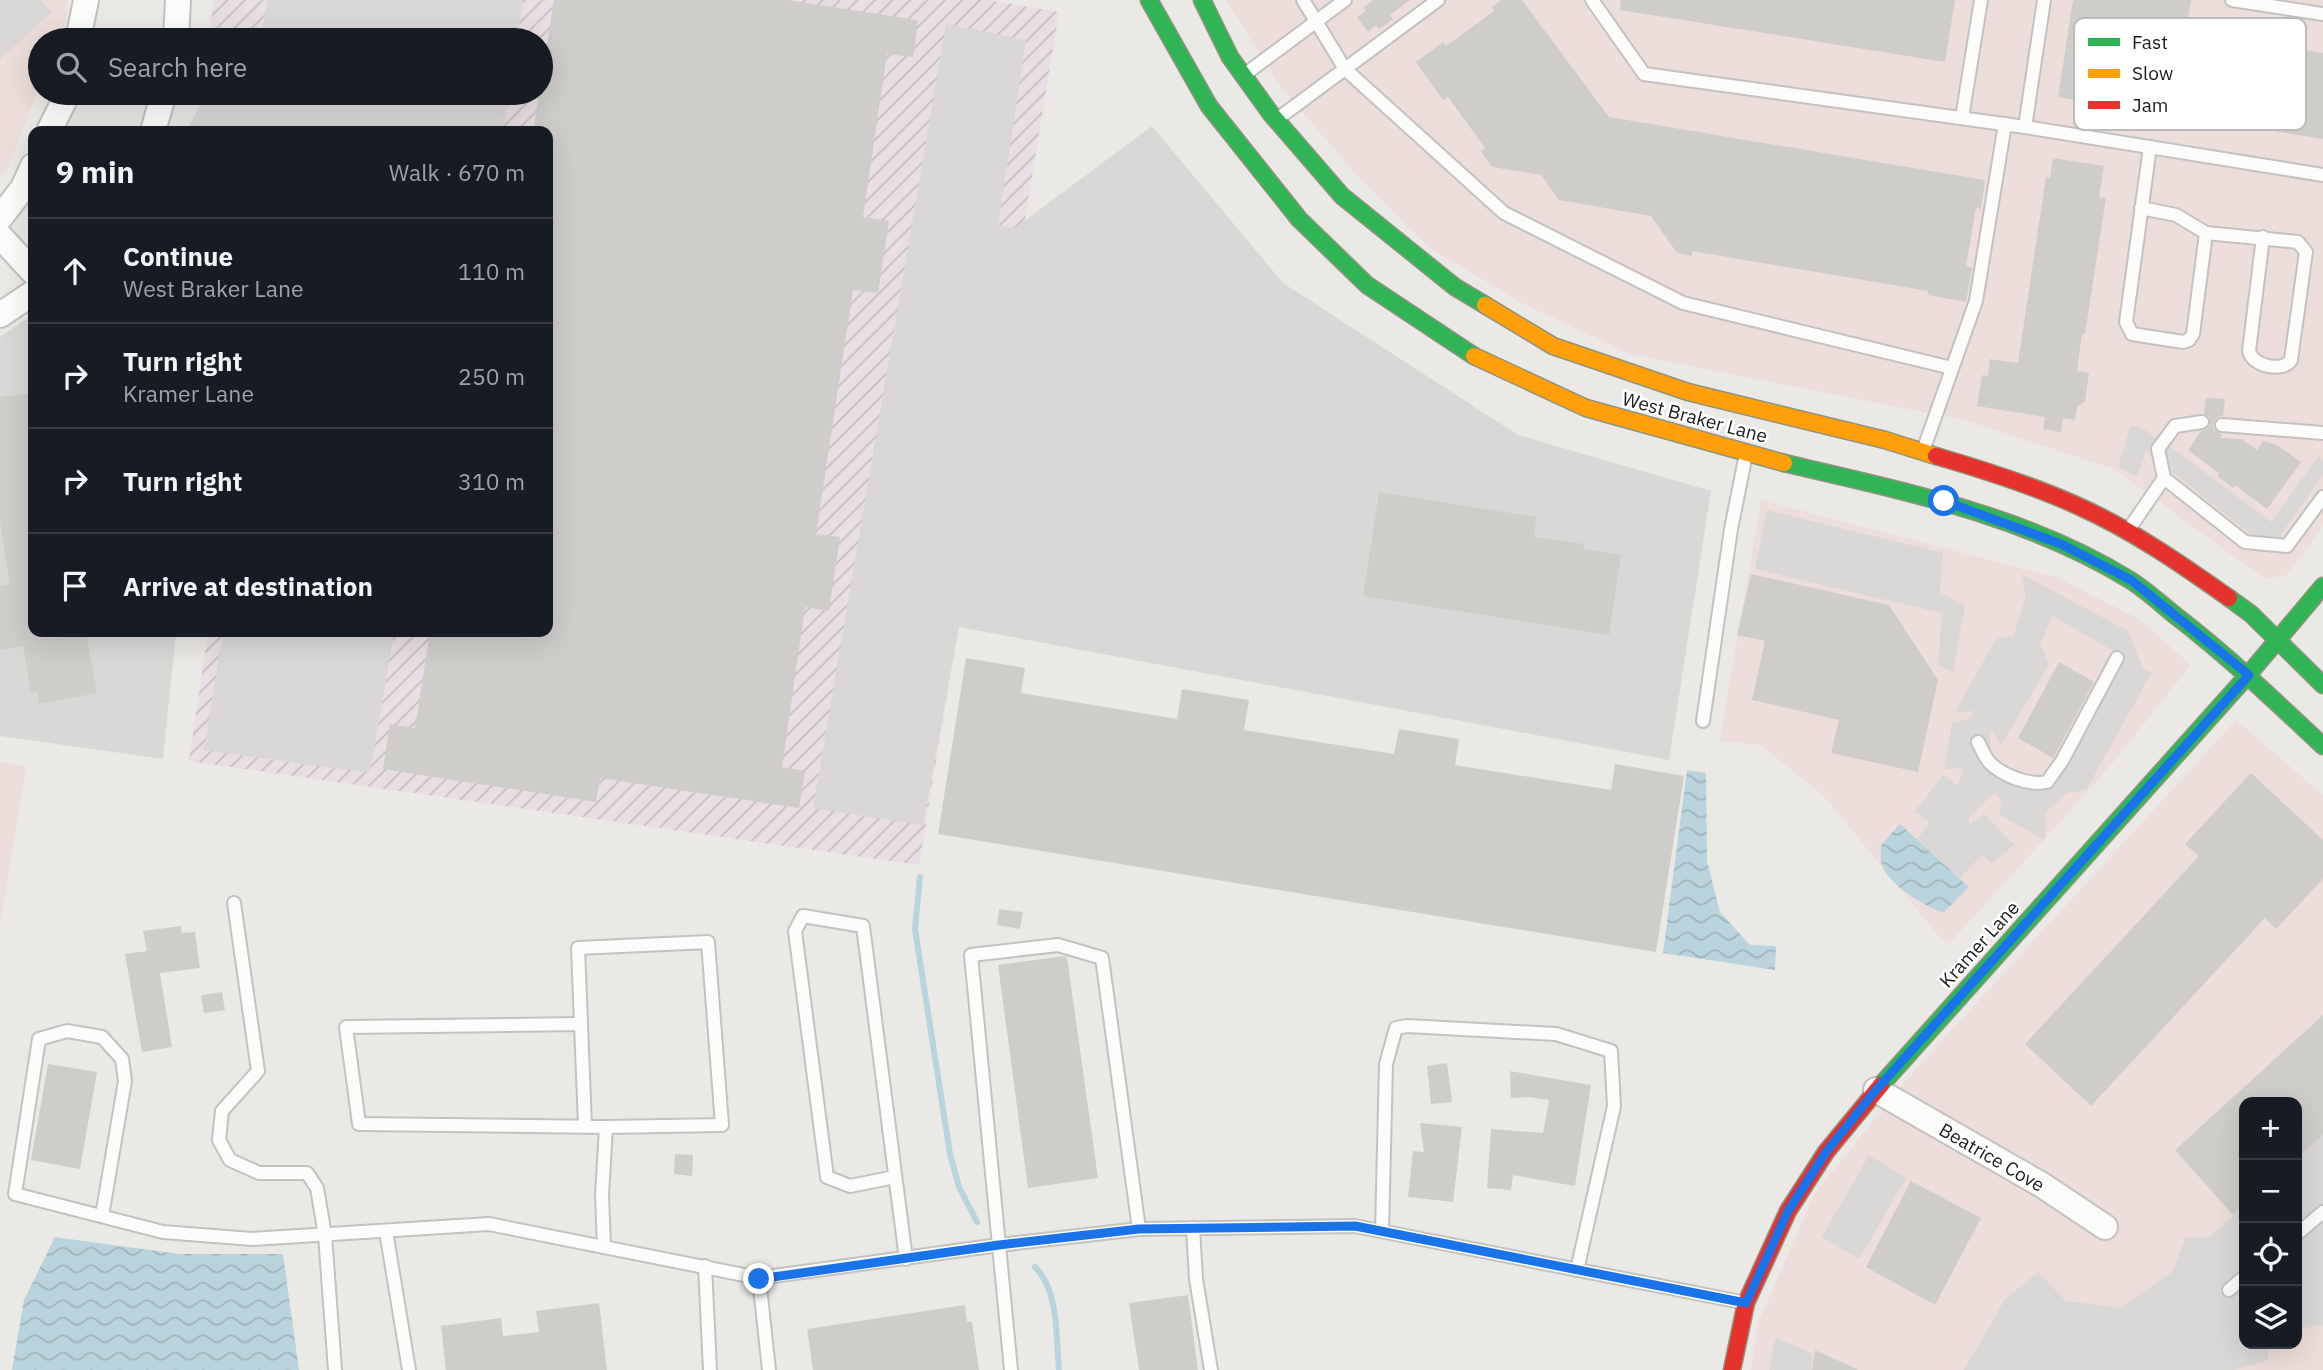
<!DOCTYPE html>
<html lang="en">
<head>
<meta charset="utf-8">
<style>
	:root { --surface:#171b24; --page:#242831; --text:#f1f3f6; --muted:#9ea1a6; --line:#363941 }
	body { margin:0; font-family:"IBM Plex Sans",sans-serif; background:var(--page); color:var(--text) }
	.controls { position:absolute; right:21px; bottom:21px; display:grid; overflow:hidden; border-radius:14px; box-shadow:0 7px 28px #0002 }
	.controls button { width:63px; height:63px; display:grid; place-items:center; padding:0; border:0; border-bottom:2px solid var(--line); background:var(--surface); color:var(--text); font:35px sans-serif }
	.stop { position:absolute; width:21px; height:21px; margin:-16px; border:5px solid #1a73e8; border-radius:50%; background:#fff }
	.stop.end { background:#1a73e8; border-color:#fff; box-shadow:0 2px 7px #0008 }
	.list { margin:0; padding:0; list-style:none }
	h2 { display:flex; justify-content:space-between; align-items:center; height:91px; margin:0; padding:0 28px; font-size:30px }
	h2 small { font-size:23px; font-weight:400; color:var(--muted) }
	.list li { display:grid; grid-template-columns:46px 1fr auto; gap:21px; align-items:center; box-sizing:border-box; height:105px; padding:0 28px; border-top:2px solid var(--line) }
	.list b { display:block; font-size:26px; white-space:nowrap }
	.list p { margin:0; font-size:23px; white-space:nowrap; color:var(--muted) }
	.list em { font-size:23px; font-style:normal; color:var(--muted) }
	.icon { flex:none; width:38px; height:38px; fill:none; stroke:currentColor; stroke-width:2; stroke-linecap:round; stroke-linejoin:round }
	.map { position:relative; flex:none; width:2323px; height:1370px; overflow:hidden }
	.search { position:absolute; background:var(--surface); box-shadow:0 7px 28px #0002; left:28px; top:28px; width:525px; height:77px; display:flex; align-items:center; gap:18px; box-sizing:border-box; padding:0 24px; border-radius:38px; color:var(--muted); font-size:26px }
	.panel { position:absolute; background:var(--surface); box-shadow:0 7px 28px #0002; left:28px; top:126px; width:525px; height:511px; border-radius:14px }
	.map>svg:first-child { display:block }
</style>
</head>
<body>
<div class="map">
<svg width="2323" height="1370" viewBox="0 0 2323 1370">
	<defs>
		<pattern id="industrial-furrows" width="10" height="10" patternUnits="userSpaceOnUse" patternTransform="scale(1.75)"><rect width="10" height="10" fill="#e8dee3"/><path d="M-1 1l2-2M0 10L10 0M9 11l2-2" fill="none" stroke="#c6bec2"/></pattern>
		<pattern id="water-waves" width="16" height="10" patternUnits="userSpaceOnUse" patternTransform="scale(1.75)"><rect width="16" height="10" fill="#bad4dd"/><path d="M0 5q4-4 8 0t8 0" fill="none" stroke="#9fb5bd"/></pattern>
	</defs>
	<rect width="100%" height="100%" fill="#ebe9e5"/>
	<path fill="#dad8d6" d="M33,314v318h143l-13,127 -163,-23v-399z"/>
	<g fill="#eddedb" fill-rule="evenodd">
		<path d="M0,0h68l-3,27 -6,13h-19v46l-34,85 -6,6z"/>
		<path d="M1226,0h1097v526l-36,49 -22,4 -153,-111 -148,-48 -334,-66 -106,-50 -93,-55 -77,-77 -75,-87z"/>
		<path d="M1761,500l295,77 83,42 52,46 -88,110 -156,171 -125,-152 -62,-49 -40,-4z"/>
		<path d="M2236,720l87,75v575h-572l7,-47 56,-128 92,-115zM2244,1102h53v242h-53z"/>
		<path d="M0,762l26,4 -26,162z"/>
	</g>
	<path fill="url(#industrial-furrows)" d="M214,0h773l72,12 -140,853 -730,-104 19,-129h340v-501h-361l11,-22 2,-16h341v-53h-333z"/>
	<g fill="#d9d8d6" fill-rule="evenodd">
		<path d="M0,0h41l11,12 -52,47z"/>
		<path d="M268,0h255l-6,40h-257z"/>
		<path d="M946,24l80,16 -28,185 17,3 137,-102 131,157 235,152 193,56 -42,269 -710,-133 -36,198 -110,-17z"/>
		<path d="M216,93h293l-6,38h-316l11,-22z"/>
		<path d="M2131,425l14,5 34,23 92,69 47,-65 5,3v15l-53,75 -124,-99 -9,26 -19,-10z"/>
		<path d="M1767,510l176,43 -3,40 25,12 -12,67 -15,-7 4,-52 -187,-44z"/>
		<path d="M2021,574l107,57 15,38 9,3 -66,118 -19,3 -21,19 -1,28 -45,-25 1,-15 -6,-8 -26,25 1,7 14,-10 30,31 -22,19 -10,-9 -22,23 -43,-39 13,-16 -15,-12 28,-36 14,10 6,-12 -2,-5 -17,1 8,-46 19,-5 2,-7 -18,1 42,-75h16l13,-42zM2053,616l64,37 3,16 -60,108 -12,12 -15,2 -43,-22v-40l11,16 48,-81 -9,-20z"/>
		<path d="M223,632h171l-24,141 -166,-23z"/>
		<path d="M2323,1135v190l-26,4v-170z"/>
		<path d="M1869,1155l37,23 -47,81 -37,-22z"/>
		<path d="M2244,1206v138h25l-1,16 -33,10h-271l41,-71 33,-27 28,29 55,7 52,-37 12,-34h24z"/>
		<path d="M1775,1337l38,17 -2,16h-42z"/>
	</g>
	<g fill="url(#water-waves)">
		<path d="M1687,770l19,3 1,88 13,51 30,33 26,1 -1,24 -112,-17z"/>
		<path d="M1900,824l69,63 -26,26c-20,-9 -56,-28 -62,-51 -1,-5 0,-12 0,-17z"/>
		<path d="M55,1237l124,17h104l16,116h-287l12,-70z"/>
	</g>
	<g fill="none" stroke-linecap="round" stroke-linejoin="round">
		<g stroke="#bad4dd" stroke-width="6">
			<path d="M920,877l-5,52 35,225 9,33 18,35"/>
			<path d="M1035,1267c24,23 21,71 24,103"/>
		</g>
	</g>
	<g fill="#cfcdca">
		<path d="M554,0h233l131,20 -5,37 -26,-3 -24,163 26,4 -11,72 -25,-3 -37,244 24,3 -11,74 -24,-4 -23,160 23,4 -6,37 -199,-30 -4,24 -213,-33 7,-45 25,4 15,-96h118v-501h-15z"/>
		<path d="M1373,0h37l-20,15 3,4 -14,10 -3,-4 -8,7 -11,-15 9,-6 -3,-3z"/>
		<path d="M1501,0h21l87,117 376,63 -4,29 -5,-1 -10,58 6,2 -6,34 -38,-7v-4l-236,-40v5l-15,-3 -26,-37 -92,-16 -18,-25 -49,-8 -11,-16 4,-3 -37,-51 -5,3 -27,-38 27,-20 3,4 48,-35 -2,-4z"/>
		<path d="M1621,0h334l-10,62 -325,-52z"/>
		<path d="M2073,0h118l-5,31 137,22v86l-265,-42z"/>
		<path d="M2053,158l51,8 -5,31 7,1 -21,136h-3l-5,37 12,2 -4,28 -8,6 -2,13 -12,-2 -2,14 -18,-3 2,-12 -68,-11 5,-31 6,1 2,-17 28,4 28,-186 4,1z"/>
		<path d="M33,393v239h53l11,61 -58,11 -2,-12 -6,2 -8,-48 -23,4v-64l10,-2 -10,-64v-123z"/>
		<path d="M2206,398l19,1 -2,17 -5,1 -5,7 1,5 7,5v4l21,1 15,11 6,-9 14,4 24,17 -34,47 -32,-24 -2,3 -16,-12 2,-3 -31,-23 13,-19 6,-2 3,-4 -1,-8 -5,-3z"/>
		<path d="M1379,492l157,25 -2,20 50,7 -1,5 38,6 -12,80 -246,-39z"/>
		<path d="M1751,574l138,31 49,75 -20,92 -87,-19 8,-33 -87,-20 13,-59 -28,-6z"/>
		<path d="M966,658l59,10 -4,25 156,26 5,-30 67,11 -5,30 150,24 5,-25 60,10 -4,26 156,25 4,-26 69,12 -28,176 -718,-118z"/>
		<path d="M2059,662l35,20 -41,76 -35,-20z"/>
		<path d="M2251,773l72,67v39l-47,50 -11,-11 -174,188 -66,-62 174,-188 -14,-12z"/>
		<path d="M999,909l24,3 -3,17 -23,-4z"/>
		<path d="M181,926l1,7 13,-1 5,36 -40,5 12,74 -30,5 -17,-98 22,-3 -4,-20z"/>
		<path d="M1064,956l3,1 31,221 -70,10 -30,-223z"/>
		<path d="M222,992l3,18 -21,3 -3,-18z"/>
		<path d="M2323,1015v120l-26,23v-56h-53v103l-11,10 -58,-65z"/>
		<path d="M1447,1063l5,39 -21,2 -4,-38z"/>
		<path d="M48,1064l49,8 -17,97 -49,-9z"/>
		<path d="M1510,1071l81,14 -16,101 -62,-11 -2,15 -24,-2 4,-59 52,4 6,-33 -20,-3 -18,1z"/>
		<path d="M1420,1123l42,4 -9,75 -45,-5 5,-46 11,1z"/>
		<path d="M675,1154l18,1 -1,21 -18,-2z"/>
		<path d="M1911,1181l70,37 -46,87 -69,-38z"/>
		<path d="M1188,1295l10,75h-59l-10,-67z"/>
		<path d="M599,1303l8,67h-161l-5,-44 60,-8 2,18 36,-4 -3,-21z"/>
		<path d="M965,1305l2,17h5l7,48h-166l-6,-41z"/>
		<path d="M1815,1350l44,20h-47z"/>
	</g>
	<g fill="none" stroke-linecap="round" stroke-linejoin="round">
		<g stroke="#c3c2c1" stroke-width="16">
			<g id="lane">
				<path d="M1303,0l42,69 159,144 179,90 269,65"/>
				<path d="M1592,0l52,74 381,53 298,48"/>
				<path d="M2232,0l91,14"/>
				<path d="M1244,75l101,-75"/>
				<path d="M1962,118l19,-118"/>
				<path d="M1276,120l162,-120"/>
				<path d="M2025,127l19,-127"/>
				<path d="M2141,208l35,7 30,18 -13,101 -4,6 -6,2 -51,-8 -6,-12 24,-175"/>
				<path d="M2206,233l92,9 8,10 -15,108c-8,13 -39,6 -42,-9l14,-114"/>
				<path d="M2202,422l-27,4 -17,23 6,29 81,64 42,4 36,-49"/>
				<path d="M2222,425l101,8"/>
				<path d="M1923,451l53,-150 29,-177"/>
				<path d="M2127,532l37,-54"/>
				<path d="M1703,721l28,-192 15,-75"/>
				<path d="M1978,742c3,6 7,15 11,20 14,14 40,24 58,20l15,-21 55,-103"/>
				<path d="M234,903l24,168 -36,40 -3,29 11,20 29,13h48l10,15 8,47 10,135"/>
				<path d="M581,1024l-3,-76 130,-6 14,183 -116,2"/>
				<path d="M585,1126l-4,-102 -235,3 13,97 247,3 -4,68 2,52"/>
				<path d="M895,1177l-45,9 -23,-9 -32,-246 8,-15 60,10 43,333"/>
				<path d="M102,1216l23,-135 -3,-22 -20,-22 -35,-6 -28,8 -24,155 148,38 89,7 237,-15 270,54 240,-33 140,-16 216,-3 391,77"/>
				<path d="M1193,1228l3,51 15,91"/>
				<path d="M386,1231l23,139"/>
				<path d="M1382,1231l4,-167 10,-36 11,-2 149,8 55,17 3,55 -37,164"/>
				<path d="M2297,1234l26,-22"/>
				<path d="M705,1266l5,104"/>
				<path d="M759,1278l10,92"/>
				<path d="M2229,1290l15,-13"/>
				<path d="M1011,1370l-40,-415 87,-10 44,13 37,271"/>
			</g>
		</g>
		<g stroke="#c3c2c1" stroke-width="28">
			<g id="street">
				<path d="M78,40l8,-40"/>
				<path d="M176,40l2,-40"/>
				<path d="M49,131l19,-38"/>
				<path d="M153,131l11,-38"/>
				<path d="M0,218l23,-30 10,-22"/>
				<path d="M0,236l33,36"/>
				<path d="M0,315l33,-22"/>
				<path d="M1876,1090l166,95 63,42"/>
			</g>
		</g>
		<g stroke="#91937e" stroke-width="19">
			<g id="fast">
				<path d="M1149,0l60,106 90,113 68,66 107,71"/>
				<path d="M1202,0l28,57 41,57 71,82 113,91 30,18"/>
				<path d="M1784,463c118,28 241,52 346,117 16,10 31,24 46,36 52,40 99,85 147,130"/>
				<path d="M2229,598l22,16 72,71"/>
				<path d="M1881,1085l367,-410 75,-89"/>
			</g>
		</g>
		<g stroke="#91937e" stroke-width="19">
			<g id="slow">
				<path d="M1485,305l68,41 135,46 197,48 51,16"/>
				<path d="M1474,356l112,52 198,55"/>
			</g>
		</g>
		<g stroke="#91937e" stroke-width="19">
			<g id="jam">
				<path d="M1936,456c48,14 96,29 142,50 54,24 103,58 151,92"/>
				<path d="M1732,1370l14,-67 42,-92 38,-59 55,-67"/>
			</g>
		</g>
		<use href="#lane" stroke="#fcfcfb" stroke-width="12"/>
		<use href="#street" stroke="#fcfcfb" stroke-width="24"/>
		<use href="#fast" stroke="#30b455" stroke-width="16"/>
		<use href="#slow" stroke="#ff9f0a" stroke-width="16"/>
		<use href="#jam" stroke="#e5322d" stroke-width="16"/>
	</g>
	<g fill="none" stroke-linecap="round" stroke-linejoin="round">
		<path stroke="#1a73e8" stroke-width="9" d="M759,1279l240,-34 140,-16 216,-3 391,77 42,-92 38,-59 50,-62 373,-415 -118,-95 -70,-36 -117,-43"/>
	</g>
	<g text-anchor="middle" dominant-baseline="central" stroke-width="5" stroke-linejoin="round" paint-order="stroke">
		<g font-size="19" fill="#1c1c1c" stroke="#fff">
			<text transform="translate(1695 417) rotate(15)">West Braker Lane</text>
			<text transform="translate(1979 944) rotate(-48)">Kramer Lane</text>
			<text transform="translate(1992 1157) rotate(30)">Beatrice Cove</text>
		</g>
	</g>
	<rect x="2074" y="18" width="232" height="112" rx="10" fill="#fff" stroke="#bbb" stroke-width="2"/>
	<rect x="2088" y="38" width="32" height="8" fill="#30b455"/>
	<rect x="2088" y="69" width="32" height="9" fill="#ff9f0a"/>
	<rect x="2088" y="101" width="32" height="8" fill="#e5322d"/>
	<g font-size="19" fill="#1c1c1c">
		<text x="2132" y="49">Fast</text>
		<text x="2132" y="80">Slow</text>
		<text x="2132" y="112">Jam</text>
	</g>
</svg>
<div class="controls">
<button>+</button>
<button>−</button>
<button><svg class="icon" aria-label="locate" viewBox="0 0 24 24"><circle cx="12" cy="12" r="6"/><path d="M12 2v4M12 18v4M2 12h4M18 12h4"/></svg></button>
<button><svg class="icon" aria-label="layers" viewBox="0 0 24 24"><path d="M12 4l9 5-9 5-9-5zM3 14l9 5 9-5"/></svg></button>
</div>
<div class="stop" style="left:1944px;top:501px"></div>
<div class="stop end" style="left:759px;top:1279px"></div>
<div class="search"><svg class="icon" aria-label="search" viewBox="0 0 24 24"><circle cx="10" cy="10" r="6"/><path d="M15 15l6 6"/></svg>Search here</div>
<section class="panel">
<h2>9 min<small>Walk · 670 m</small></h2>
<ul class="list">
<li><svg class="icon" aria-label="ahead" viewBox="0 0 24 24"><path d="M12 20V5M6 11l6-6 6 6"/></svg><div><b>Continue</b><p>West Braker Lane</p></div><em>110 m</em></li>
<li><svg class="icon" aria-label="right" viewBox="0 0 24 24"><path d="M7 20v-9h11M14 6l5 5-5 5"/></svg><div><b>Turn right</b><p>Kramer Lane</p></div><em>250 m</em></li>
<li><svg class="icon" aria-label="right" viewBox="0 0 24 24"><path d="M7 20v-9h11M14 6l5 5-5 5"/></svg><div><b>Turn right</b></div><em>310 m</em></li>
<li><svg class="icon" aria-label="arrive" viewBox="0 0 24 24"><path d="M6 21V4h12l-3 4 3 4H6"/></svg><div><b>Arrive at destination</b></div></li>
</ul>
</section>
</div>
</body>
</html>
